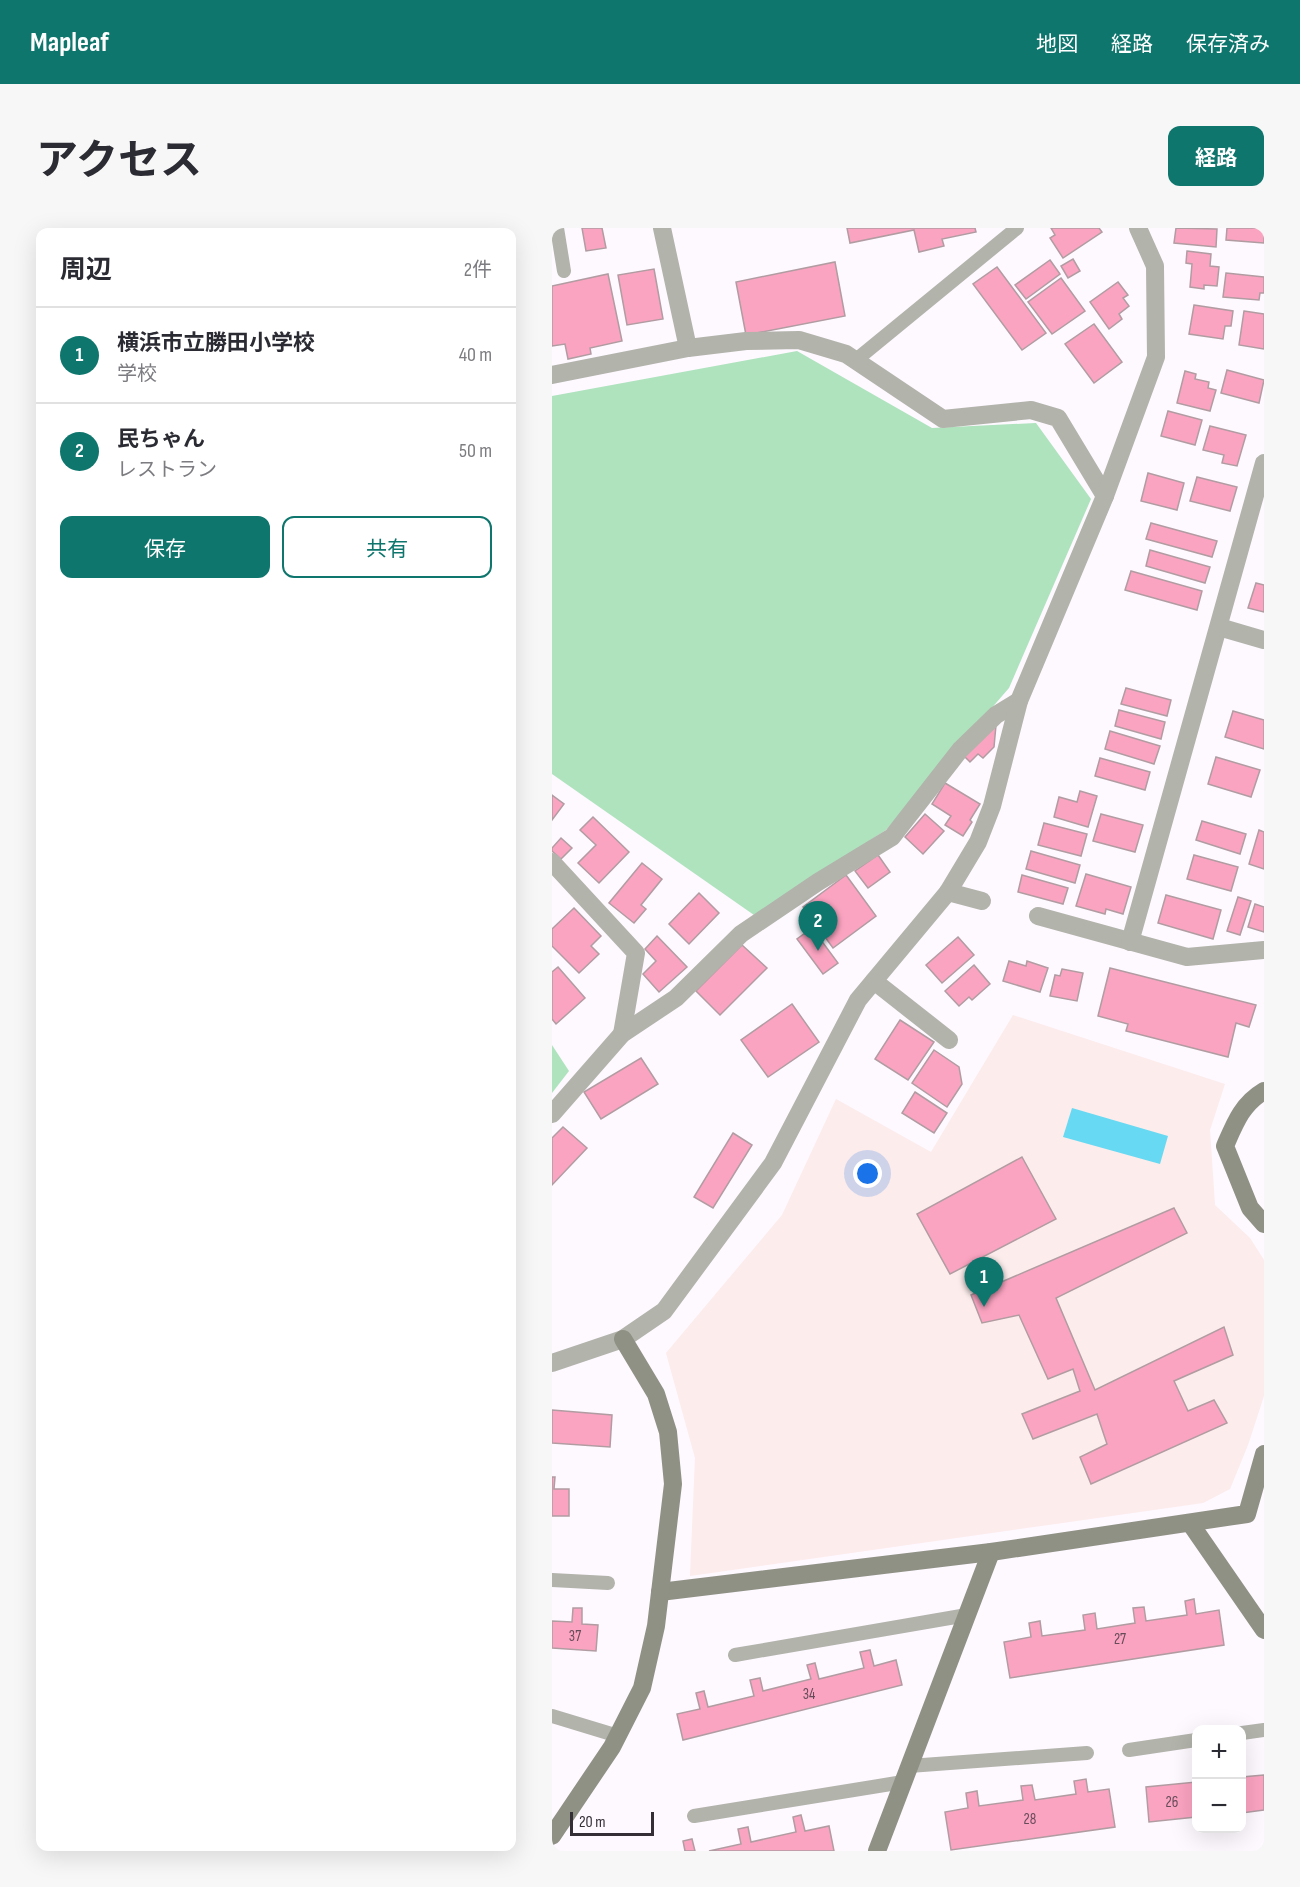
<!DOCTYPE html>
<html lang="ja">
<head>
<meta charset="utf-8">
<style>
	:root { --surface:#fff; --page:#f7f7f7; --text:#2b2b33; --muted:#7c7c81; --line:#e1e1e2; --accent:#0f766e }
	body { margin:0; font-family:"Sofia Sans Condensed","Noto Sans JP",sans-serif; background:var(--page); color:var(--text) }
	.controls { position:absolute; right:18px; bottom:18px; display:grid; overflow:hidden; border-radius:12px; box-shadow:0 6px 24px #0002 }
	.controls button { width:54px; height:54px; display:grid; place-items:center; padding:0; border:0; border-bottom:2px solid var(--line); background:var(--surface); color:var(--text); font:30px sans-serif }
	.scale { position:absolute; left:18px; bottom:15px; width:84px; box-sizing:border-box; padding-left:6px; border:3px solid #342f36; border-top:0; font-size:16px; line-height:21px; white-space:nowrap; color:#342f36; -webkit-text-stroke:4px #fef8ff; paint-order:stroke }
	.you { position:absolute; left:316px; top:946px; width:21px; height:21px; margin:-15px; border:4px solid #fff; border-radius:50%; background:#1a73e8; box-shadow:0 0 0 9px #1a73e833 }
	.badge { display:grid; place-items:center; width:39px; height:39px; border-radius:50%; background:var(--accent); color:#fff; font-size:20px; font-weight:700 }
	.pin { position:absolute; translate:-50% -50px; filter:drop-shadow(0 2px 3px #0008) }
	.pin::after { content:''; position:absolute; top:32px; width:21px; height:18px; background:inherit; clip-path:polygon(0 0,100% 0,50% 100%) }
	.list { margin:0; padding:0; list-style:none }
	h2 { display:flex; justify-content:space-between; align-items:center; height:78px; margin:0; padding:0 24px; font-size:26px }
	h2 small { font-size:20px; font-weight:400; color:var(--muted) }
	.list li { display:grid; grid-template-columns:39px 1fr auto; gap:18px; align-items:center; box-sizing:border-box; height:96px; padding:0 24px; border-top:2px solid var(--line) }
	.list b { display:block; font-size:22px; white-space:nowrap }
	.list p { margin:0; font-size:20px; white-space:nowrap; color:var(--muted) }
	.list em { font-size:20px; font-style:normal; color:var(--muted) }
	.actions { display:flex; gap:12px; padding:18px 24px }
	.actions a { flex:1; padding:14px 0; border:2px solid var(--accent); border-radius:12px; text-align:center; font-size:21px; color:var(--accent) }
	.actions .main { background:var(--accent); color:#fff }
	.map { position:relative; flex:none; width:712px; height:1623px; overflow:hidden; border-radius:12px }
	header { display:flex; align-items:center; gap:36px; box-sizing:border-box; height:84px; padding:0 30px; background:var(--accent); color:#fff }
	header strong { font-size:28px }
	nav { display:flex; gap:33px; margin-inline-start:auto; font-size:21px }
	.intro { display:flex; align-items:center; justify-content:space-between; box-sizing:border-box; height:144px; padding:0 36px }
	h1 { margin:0; font-size:42px }
	.button { padding:15px 27px; border-radius:12px; background:var(--accent); color:#fff; font-size:21px; font-weight:700 }
	main { display:flex; gap:36px; padding:0 36px }
	aside { flex:1; background:var(--surface); border-radius:12px; box-shadow:0 6px 24px #0002 }
	.map>svg:first-child { display:block }
</style>
</head>
<body>
<header>
<strong>Mapleaf</strong>
<nav><a>地図</a><a>経路</a><a>保存済み</a></nav>
</header>
<div class="intro"><h1>アクセス</h1><a class="button">経路</a></div>
<main>
<aside>
<h2>周辺<small>2件</small></h2>
<ul class="list">
<li><span class="badge">1</span><div><b>横浜市立勝田小学校</b><p>学校</p></div><em>40 m</em></li>
<li><span class="badge">2</span><div><b>民ちゃん</b><p>レストラン</p></div><em>50 m</em></li>
</ul>
<div class="actions"><a class="main">保存</a><a>共有</a></div>
</aside>
<div class="map">
<svg width="712" height="1623" viewBox="0 0 712 1623">
	<rect width="100%" height="100%" fill="#fef8ff"/>
	<path fill="#fcecec" d="M461,787l212,69 -15,46 5,75 35,33 14,22v136l-16,49 -18,44 -27,14 -513,73 5,-118 -29,-105 116,-138 54,-116 95,53z"/>
	<g fill="#aee3be">
		<path d="M245,123l135,77 104,-5 55,76 -82,189 -123,142 -132,85 -202,-141v-378z"/>
		<path d="M0,817l17,26 -17,22z"/>
	</g>
	<path fill="#68d9f2" d="M520,880l96,28 -8,28 -97,-27z"/>
	<g fill="#fba4c1" stroke="#b19ca2" stroke-width="1.5">
		<path d="M30,0h20l4,20 -20,3z"/>
		<path d="M295,0h128l1,4 -34,7 2,7 -25,6 -5,-22 -64,13z"/>
		<path d="M499,0h48l3,4 -39,26 -13,-20 5,-3z"/>
		<path d="M624,0l41,1 -1,18 -42,-4z"/>
		<path d="M675,0h37v15l-38,-3z"/>
		<path d="M635,23l24,3 -1,12 9,1 -2,19 -13,-1v4l-14,-2 2,-23 -6,-1z"/>
		<path d="M521,31l7,12 -12,7 -7,-12z"/>
		<path d="M498,32l10,14 -34,25 -11,-14z"/>
		<path d="M283,34l10,54 -99,19 -10,-53z"/>
		<path d="M445,39l49,66 -24,17 -49,-66z"/>
		<path d="M102,41l9,50 -36,6 -9,-50z"/>
		<path d="M674,45l38,4v16h-4l-1,7 -36,-3z"/>
		<path d="M56,46l14,67 -32,7 1,6 -23,5 -3,-15 -13,2v-60z"/>
		<path d="M509,50l24,33 -33,23 -24,-32z"/>
		<path d="M566,54l10,13 -5,3 6,8 -10,8 3,5 -13,10 -19,-27z"/>
		<path d="M642,77l39,6 -2,15h-6l-2,13 -34,-5z"/>
		<path d="M692,83l20,3v35l-25,-4z"/>
		<path d="M542,96l28,38 -28,21 -29,-39z"/>
		<path d="M675,142l37,10 -5,23 -38,-10z"/>
		<path d="M633,143l11,3 -1,5 14,3 -1,6 8,2 -6,21 -33,-8z"/>
		<path d="M616,183l34,9 -7,25 -34,-9z"/>
		<path d="M658,198l36,9 -9,31 -15,-3 2,-8 -21,-5z"/>
		<path d="M596,245l36,10 -7,27 -36,-9z"/>
		<path d="M645,249l40,10 -7,24 -40,-10z"/>
		<path d="M599,295l66,18 -5,16 -66,-18z"/>
		<path d="M598,322l60,17 -5,16 -59,-17z"/>
		<path d="M579,343l71,20 -5,19 -72,-20z"/>
		<path d="M704,355l8,2v27l-16,-4z"/>
		<path d="M574,460l45,12 -4,16 -46,-12z"/>
		<path d="M567,482l46,12 -4,17 -46,-13z"/>
		<path d="M681,483l31,9v29l-39,-12z"/>
		<path d="M444,497l-2,22 -11,11 -5,-4 -8,8 -6,-6z"/>
		<path d="M558,503l50,15 -6,18 -49,-15z"/>
		<path d="M664,529l44,13 -9,27 -43,-13z"/>
		<path d="M548,530l50,14 -5,18 -50,-14z"/>
		<path d="M393,555l35,21 -10,16 2,2 -9,14 -18,-11 6,-9 -19,-12z"/>
		<path d="M528,563l17,5 -9,31 -34,-10 5,-20 18,5z"/>
		<path d="M0,567l12,9 -12,16z"/>
		<path d="M373,586l19,17 -21,23 -18,-17z"/>
		<path d="M549,586l42,11 -8,27 -42,-11z"/>
		<path d="M41,589l36,35 -30,31 -21,-20 18,-18 -16,-15z"/>
		<path d="M650,593l44,13 -6,20 -44,-14z"/>
		<path d="M492,595l43,11 -6,22 -43,-11z"/>
		<path d="M707,602l5,2v37l-15,-5z"/>
		<path d="M9,610l11,10 -11,11 -9,-8v-3z"/>
		<path d="M479,623l49,14 -5,18 -49,-14z"/>
		<path d="M326,627l12,17 -22,16 -13,-17z"/>
		<path d="M642,627l44,12 -7,24 -44,-12z"/>
		<path d="M90,635l20,16 -21,26 5,4 -12,14 -25,-20z"/>
		<path d="M534,646l45,13 -8,27 -17,-5 -1,5 -29,-8z"/>
		<path d="M294,647l30,41 -43,32 -30,-41z"/>
		<path d="M470,647l46,13 -5,16 -45,-12z"/>
		<path d="M147,665l20,20 -30,31 -20,-20z"/>
		<path d="M614,667l55,15 -8,29 -55,-16z"/>
		<path d="M686,669l13,4 -11,34 -13,-4z"/>
		<path d="M703,676l9,3v25l-16,-5z"/>
		<path d="M22,680l27,28 -10,10 8,8 -20,19 -27,-27v-17z"/>
		<path d="M260,700l26,35 -15,11 -26,-35z"/>
		<path d="M105,708l30,31 -28,25 -16,-18 13,-13 -11,-12z"/>
		<path d="M406,709l16,18 -32,28 -16,-18z"/>
		<path d="M190,717l25,23 -47,47 -24,-24z"/>
		<path d="M457,733l17,5 1,-5 21,7 -8,24 -37,-11z"/>
		<path d="M422,737l16,19 -18,16 -3,-3 -10,9 -14,-15z"/>
		<path d="M6,739l27,31 -29,26 -4,-5v-47z"/>
		<path d="M558,740l146,37 -7,22 -13,-4 -8,34 -102,-26 2,-7 -30,-8z"/>
		<path d="M510,741l21,4 -6,28 -27,-5 5,-21 5,1z"/>
		<path d="M240,776l27,38 -51,35 -27,-37z"/>
		<path d="M348,792l34,22 -26,38 -33,-21z"/>
		<path d="M382,822l25,17 3,17 -15,23 -35,-24z"/>
		<path d="M89,830l17,26 -57,35 -17,-27z"/>
		<path d="M363,864l32,21 -13,20 -32,-20z"/>
		<path d="M11,899l24,21 -35,37v-47z"/>
		<path d="M181,905l19,12 -39,63 -19,-11z"/>
		<path d="M470,929l34,62 -106,55 -33,-60z"/>
		<path d="M622,980l13,25 -131,65 39,92 129,-63 9,28 -59,26 14,30 26,-11 13,23 -136,61 -11,-27 27,-13 -10,-30 -64,25 -11,-25 58,-23 -7,-22 -25,10 -29,-64 -37,8 -11,-28z"/>
		<path d="M0,1182l60,5 -2,32 -58,-4z"/>
		<path d="M0,1249h3l-1,12h15v27h-17z"/>
		<path d="M642,1371l2,15 23,-4 5,35 -214,33 -6,-36 27,-5 -2,-14 11,-2 2,15 43,-6 -2,-15 12,-2 2,16 38,-6 -2,-15 11,-1 2,14 41,-6 -2,-14z"/>
		<path d="M21,1380h9v16l16,1 -2,26 -44,-3v-27l20,1z"/>
		<path d="M318,1422l4,16 22,-6 6,25 -219,55 -6,-26 23,-5 -4,-16 8,-2 4,16 46,-11 -4,-16 10,-2 3,13 48,-12 -4,-14 8,-2 4,16 45,-11 -4,-16z"/>
		<path d="M712,1547v35l-22,3v-36z"/>
		<path d="M534,1551l2,13 21,-3 6,38 -164,23 -6,-38 23,-4 -2,-15 11,-2 2,15 44,-6 -2,-14 11,-1 3,15 41,-6 -2,-13z"/>
		<path d="M644,1554v35l-47,5 -3,-35z"/>
		<path d="M249,1587l4,16 24,-5 5,25h-125l32,-7 -3,-15 10,-2 3,15 45,-10 -3,-15z"/>
		<path d="M140,1611l3,12h-10l-2,-10z"/>
	</g>
	<g fill="none" stroke-linecap="round" stroke-linejoin="round">
		<g stroke="#b2b3ab" stroke-width="14">
			<path d="M5,0l7,43"/>
			<path d="M304,132l161,-132"/>
			<path d="M0,1352l56,3"/>
			<path d="M183,1427l232,-40"/>
			<path d="M0,1488l66,20"/>
			<path d="M690,1505l22,-3"/>
			<path d="M577,1522l67,-10"/>
			<path d="M357,1538l178,-13"/>
			<path d="M142,1588l209,-34"/>
		</g>
		<g stroke="#b2b3ab" stroke-width="18">
			<path d="M110,0l26,120"/>
			<path d="M0,147l136,-27 58,-7 53,-1 47,14 97,65 88,-9 27,8 47,78"/>
			<path d="M667,399l45,13"/>
			<path d="M0,634l84,91 -14,81"/>
			<path d="M396,664l34,9"/>
			<path d="M486,688l149,41 77,-7"/>
			<path d="M578,714l134,-479"/>
			<path d="M322,753l75,59"/>
			<path d="M0,886l70,-80 54,-36 65,-64 77,-52 74,-45 68,-87 36,-35 23,-14"/>
			<path d="M0,1135l71,-24 41,-28 109,-148 85,-163 90,-108 30,-50 14,-36 27,-105 86,-205 51,-139 -1,-91 -17,-38"/>
		</g>
		<g stroke="#8f9185" stroke-width="18">
			<path d="M712,863c-22,13 -29,32 -39,55l25,62 14,16"/>
			<path d="M638,1295l74,107"/>
			<path d="M108,1364l331,-40 256,-38 17,-60"/>
			<path d="M0,1608l60,-89 30,-59 14,-62 17,-142 -5,-52 -12,-38 -33,-55"/>
			<path d="M325,1623l114,-299"/>
		</g>
	</g>
	<g text-anchor="middle" dominant-baseline="central" stroke-width="4.5" stroke-linejoin="round" paint-order="stroke">
		<g font-size="15" fill="#664c59">
			<text x="23" y="1408">37</text>
			<text x="568" y="1411">27</text>
			<text x="257" y="1466">34</text>
			<text x="620" y="1574">26</text>
			<text x="478" y="1591">28</text>
		</g>
	</g>
</svg>
<div class="controls">
<button>+</button>
<button>−</button>
</div>
<div class="scale">20 m</div>
<div class="you"></div>
<div class="pin badge" style="left:432px;top:1079px">1</div>
<div class="pin badge" style="left:266px;top:723px">2</div>
</div>
</main>
</body>
</html>
